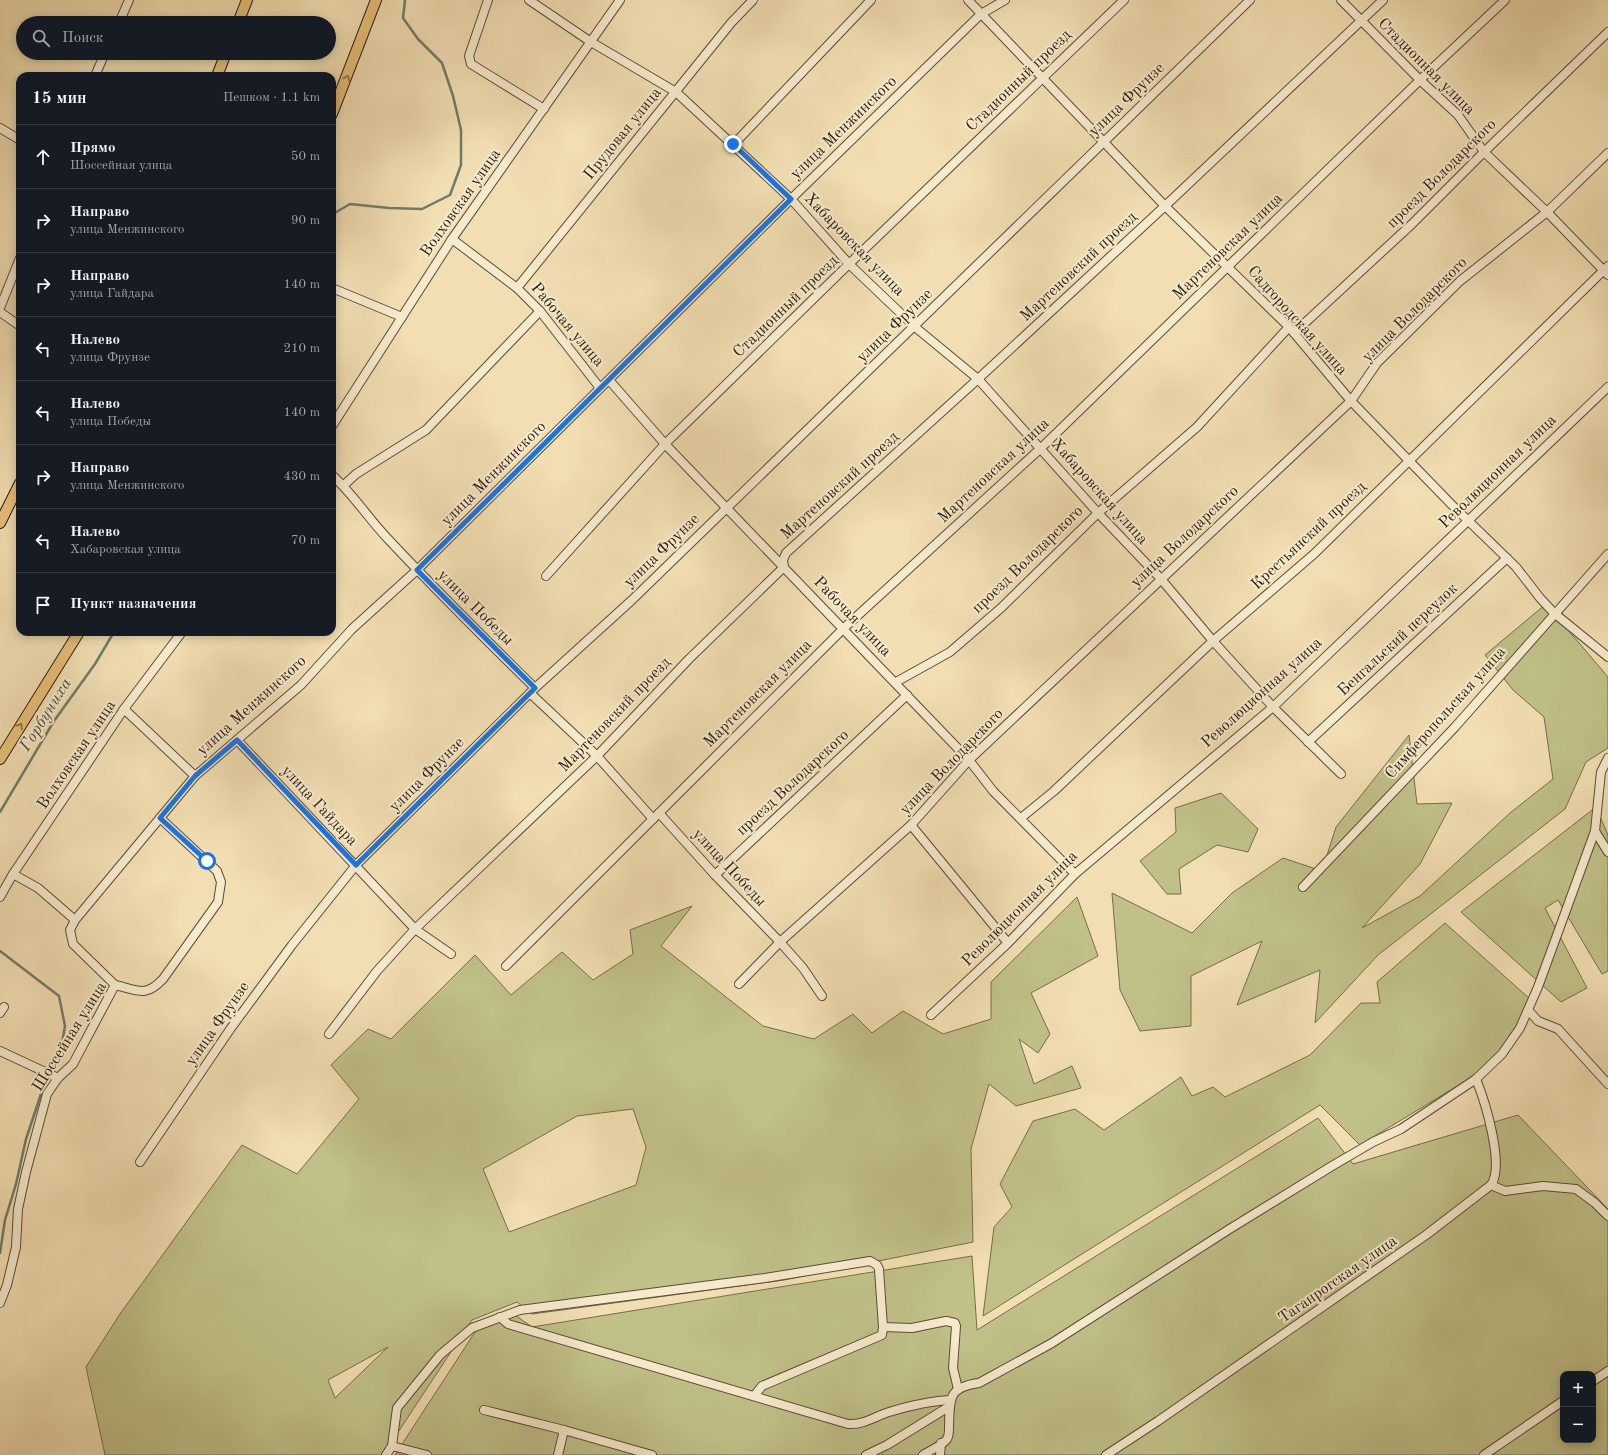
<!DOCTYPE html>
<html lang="ru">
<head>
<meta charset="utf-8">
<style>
	:root { --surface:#171b24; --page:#242831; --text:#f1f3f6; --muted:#9ea1a6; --line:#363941 }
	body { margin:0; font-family:"Old Standard TT",serif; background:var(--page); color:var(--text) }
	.controls { position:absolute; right:12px; bottom:12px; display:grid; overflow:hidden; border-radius:8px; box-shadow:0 2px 10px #0003 }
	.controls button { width:36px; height:36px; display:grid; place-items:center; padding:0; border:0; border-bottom:1px solid var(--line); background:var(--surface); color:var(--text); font:20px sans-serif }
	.stop { position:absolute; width:12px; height:12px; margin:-9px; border:3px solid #1a73e8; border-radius:50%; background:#fff }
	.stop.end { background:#1a73e8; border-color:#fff; box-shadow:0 1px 4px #0008 }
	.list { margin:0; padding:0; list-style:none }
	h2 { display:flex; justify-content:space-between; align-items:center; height:52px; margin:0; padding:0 16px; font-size:17px }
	h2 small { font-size:13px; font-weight:400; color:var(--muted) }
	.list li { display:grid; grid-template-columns:26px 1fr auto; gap:12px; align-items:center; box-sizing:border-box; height:64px; padding:0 16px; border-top:1px solid var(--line) }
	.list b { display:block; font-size:15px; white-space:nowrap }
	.list p { margin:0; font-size:13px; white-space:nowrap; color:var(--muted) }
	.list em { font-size:13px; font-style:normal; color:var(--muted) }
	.icon { flex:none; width:22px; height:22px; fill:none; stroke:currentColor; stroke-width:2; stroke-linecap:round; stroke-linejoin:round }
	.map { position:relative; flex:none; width:1608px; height:1455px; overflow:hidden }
	.search { position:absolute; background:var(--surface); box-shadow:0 2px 10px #0003; left:16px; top:16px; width:320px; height:44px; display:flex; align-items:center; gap:10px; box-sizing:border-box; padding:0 14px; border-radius:22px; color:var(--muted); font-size:15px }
	.panel { position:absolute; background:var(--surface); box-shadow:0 2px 10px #0003; left:16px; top:72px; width:320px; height:564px; border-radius:12px }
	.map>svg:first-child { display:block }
</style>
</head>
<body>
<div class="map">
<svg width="1608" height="1455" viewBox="0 0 1608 1455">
	<rect width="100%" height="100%" fill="#f1deb2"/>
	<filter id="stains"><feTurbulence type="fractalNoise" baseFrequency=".005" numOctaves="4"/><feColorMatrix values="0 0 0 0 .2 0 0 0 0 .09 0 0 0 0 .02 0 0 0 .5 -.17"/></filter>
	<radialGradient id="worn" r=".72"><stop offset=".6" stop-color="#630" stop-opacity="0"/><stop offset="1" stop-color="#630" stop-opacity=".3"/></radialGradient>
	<g fill="#c0c088" stroke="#766e48" fill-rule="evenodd">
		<path d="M1546,604l62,73v71l-22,14 -21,47 -187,146 -63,68 5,-53 -83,35 25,-64 -71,35v50l-51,5 -20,-41 -8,-97 80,40 40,-40 51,-35 39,13 14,-44 73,-92 8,69 35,-1 -32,61 -58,64 58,-32 90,-83 43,-34 -9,-62 -31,-27 -28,-35z"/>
		<path d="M1221,793l37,36 -10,23 -31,-7 -38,24 2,25h-14l-27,-33 36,-29 -1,-24z"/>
		<path d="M1596,807l12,28v136l-6,3 -44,-74 -13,8 42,80 -26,14 -100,-90z"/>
		<path d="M1077,897l21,59 -67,37 19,41 -12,19 -19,-14 15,45 38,-18 9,22 -65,18 -27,-22 -18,65 2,93 -189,38 -252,34 -15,-12 -45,18 -89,135h-278l-19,-88 34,-53 122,-169 55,29 62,-75 -28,-34 37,-36 23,10 84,-84 36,40 51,-43 31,28 40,-26 -3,-24 62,-24 -31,40 102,80 51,13 39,-25 19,19 31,-22 40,23 48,-15v-37zM633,1109l13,38 -10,38 -127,47 -26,-63 94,-53zM388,1347l-53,51 -7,-18z"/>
		<path d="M1445,923l86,77 -9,33 -30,32 -132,80 -40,-40 -337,211 11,-89 18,-20 -12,-23 33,-63 42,-12 29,21 77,-53 11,19 21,-9 12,10 85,-42 51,-52h19l-3,-21z"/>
		<path d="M1518,1115l90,94v246h-1213l82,-126 35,-16 20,14 440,-71 5,74 341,-212 35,46zM1563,1374h30v66h-30z"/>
	</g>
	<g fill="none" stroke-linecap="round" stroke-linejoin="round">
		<g stroke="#6e7c6a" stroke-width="2.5">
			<path d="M332,229l1,-15 17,-10 39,4 33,1 28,-14 11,-30v-35l-8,-34 -11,-33 -24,-24 -15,-21 2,-18"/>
			<path d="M0,812l54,-91 41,-57 19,-32"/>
			<path d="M0,951l59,45 6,30 -6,34 -17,31 -16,48 -10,45 -11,36 -5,33"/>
		</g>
		<g stroke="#5c4c33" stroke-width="10">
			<g id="minor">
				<path d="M488,0l-19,56 2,8 73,45"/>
				<path d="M529,0l62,42 85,50 115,107 58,65 66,63 63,52 120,134 63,66 52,62 60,66 68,67"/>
				<path d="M968,0l197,206 124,121 62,74 101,104 64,62 24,31 14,15 54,44"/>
				<path d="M1341,0l79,80 38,35 26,37 63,60 61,63"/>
				<path d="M119,23l10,-23"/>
				<path d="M95,76l10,-23"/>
				<path d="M0,128l20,12"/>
				<path d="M733,145l138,-145"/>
				<path d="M452,239l65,49 23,23 60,77"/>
				<path d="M332,288l70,29"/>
				<path d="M517,288l214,-265 22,-23"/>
				<path d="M0,308l20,-50"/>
				<path d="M0,312l20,14"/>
				<path d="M1294,333l118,-109 72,-72 124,-120"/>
				<path d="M609,380l56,64 304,316 24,31 82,83"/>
				<path d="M332,426l120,-187 168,-239"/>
				<path d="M332,475c21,19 36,43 56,64 48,51 97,100 147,149"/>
				<path d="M344,485l12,-11 70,-44 114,-119"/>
				<path d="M546,576l119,-132 184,-180 275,-264"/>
				<path d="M896,682l54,-30 51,-44 97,-95 99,-86 92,-100"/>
				<path d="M530,693l67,63 56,63"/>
				<path d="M124,709l71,67"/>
				<path d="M237,740l178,189 36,25"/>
				<path d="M1308,742l199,-184"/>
				<path d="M1608,758l-7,14 -6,59 13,21"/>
				<path d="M659,813l56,62 65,67 23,26 19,28"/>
				<path d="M1021,818l33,-27 159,-150 101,-87 294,-288"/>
				<path d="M911,825l97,118"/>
				<path d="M13,874l25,14 37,32"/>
				<path d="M715,875l192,-180"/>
				<path d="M1303,887l152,-160 153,-173"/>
				<path d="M0,897l13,-23 111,-165 58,-77"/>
				<path d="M506,966l338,-338 197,-180 379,-368 85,-80"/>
				<path d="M739,984l41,-42 131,-117 58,-65 382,-359 26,-38 83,-82 87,-69 61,-59"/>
				<path d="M115,985l-42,-41 -3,-14 5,-10 120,-144 106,-91 51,-56 65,-59 374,-371 190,-185 24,-14"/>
				<path d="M1528,1010l10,11 20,8 50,55"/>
				<path d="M0,1013l4,-6"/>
				<path d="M931,1015l77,-72 67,-69 198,-167 335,-320"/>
				<path d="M329,1034l48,-63 38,-42 182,-173 92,-97 95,-92 -1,-7 3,-7 192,-174 187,-173 218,-206"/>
				<path d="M0,1051l58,27"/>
				<path d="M140,1162l91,-134 61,-83 64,-80 179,-177 97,-88 618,-600"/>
				<path d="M1491,1185l14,6 38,-5 33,3 19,14 13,13"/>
				<path d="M0,1303l7,-18 9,-38 2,-38 8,-37 21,-78 11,-16 15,-14 42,-79c23,5 30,13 48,-6l55,-77 3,-20 -4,-11 -57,-53"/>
				<path d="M500,1317l8,7 340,100c15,1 26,-7 41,-12 20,-6 40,-11 61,-12"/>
				<path d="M883,1327l29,1 34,-7 9,2 1,3 -3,42 5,21"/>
				<path d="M1593,1381l15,-10"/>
				<path d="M484,1410l80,20 88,25"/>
				<path d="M392,1446l35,9"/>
				<path d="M386,1455l6,-9 5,-38 43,-53 32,-27 48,-18 245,-32 105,-17 7,4 2,4 4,58 -1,8 -120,51 -8,10"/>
				<path d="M558,1455l6,-25"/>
				<path d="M866,1455l21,-10 63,-39"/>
				<path d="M923,1455c7,-5 19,-9 24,-16 2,-3 2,-8 2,-12 1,-27 -2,-40 30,-44l73,-40 176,-113 104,-64 41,-24 28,-13 75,-50 26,-25 18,-26 18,-41 57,-156"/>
				<path d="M940,1455l1,-12"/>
				<path d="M1106,1455l52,-34 268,-186 65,-50c14,-19 -6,-84 -15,-106"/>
				<path d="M1484,1455l79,-54"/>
			</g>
		</g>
		<g stroke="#2b1c09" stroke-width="12">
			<g id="major">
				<path d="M238,23l9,-23"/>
				<path d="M217,76l9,-23"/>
				<path d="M332,114l44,-114"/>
				<path d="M0,523l20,-40"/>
				<path d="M0,759l79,-127"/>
			</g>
		</g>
		<use href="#minor" stroke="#f6eacd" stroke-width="8"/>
		<use href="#major" stroke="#e8bf79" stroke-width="10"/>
	</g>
	<defs><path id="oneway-chevron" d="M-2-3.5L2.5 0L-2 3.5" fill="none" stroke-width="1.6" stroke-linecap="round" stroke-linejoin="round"/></defs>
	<g stroke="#8a6e41">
		<use href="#oneway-chevron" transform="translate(347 78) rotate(-68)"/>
		<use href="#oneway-chevron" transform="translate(20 726) rotate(-58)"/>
	</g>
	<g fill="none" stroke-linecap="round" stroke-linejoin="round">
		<path stroke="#1a73e8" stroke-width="5" d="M207,861l-47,-43 35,-42 42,-36 119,125 179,-177 -118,-118 374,-371 -58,-55"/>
	</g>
	<g text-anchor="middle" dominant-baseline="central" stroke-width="4" stroke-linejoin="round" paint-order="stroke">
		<g font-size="16" fill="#2b1c09" stroke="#f6eacd">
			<text transform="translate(1426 67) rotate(45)">Стадионная улица</text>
			<text transform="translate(1019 81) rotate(-44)">Стадионный проезд</text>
			<text transform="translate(1127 100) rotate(-44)">улица Фрунзе</text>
			<text transform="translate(844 128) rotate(-44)">улица Менжинского</text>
			<text transform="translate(623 134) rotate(-51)">Прудовая улица</text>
			<text transform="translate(1442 174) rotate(-45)">проезд Володарского</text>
			<text transform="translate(461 203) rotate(-55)">Волховская улица</text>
			<text transform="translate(854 245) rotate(46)">Хабаровская улица</text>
			<text transform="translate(1228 247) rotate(-44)">Мартеновская улица</text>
			<text transform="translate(1079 267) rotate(-43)">Мартеновский проезд</text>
			<text transform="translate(786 307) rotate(-44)">Стадионный проезд</text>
			<text transform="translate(1415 310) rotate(-45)">улица Володарского</text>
			<text transform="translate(1297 321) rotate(48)">Садгородская улица</text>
			<text transform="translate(567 325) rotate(50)">Рабочая улица</text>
			<text transform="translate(895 326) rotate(-44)">улица Фрунзе</text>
			<text transform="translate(994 471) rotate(-43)">Мартеновская улица</text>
			<text transform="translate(1498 472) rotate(-44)">Революционная улица</text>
			<text transform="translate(494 474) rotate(-45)">улица Менжинского</text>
			<text transform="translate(840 486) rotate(-42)">Мартеновский проезд</text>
			<text transform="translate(1099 492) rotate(48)">Хабаровская улица</text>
			<text transform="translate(1309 536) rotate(-43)">Крестьянский проезд</text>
			<text transform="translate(1185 537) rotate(-43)">улица Володарского</text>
			<text transform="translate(662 551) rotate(-44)">улица Фрунзе</text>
			<text transform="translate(1028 560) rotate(-44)">проезд Володарского</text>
			<text transform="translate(475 608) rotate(45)">улица Победы</text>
			<text transform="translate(852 617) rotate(46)">Рабочая улица</text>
			<text transform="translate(1398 640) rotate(-43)">Бенгальский переулок</text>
			<text transform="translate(1262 693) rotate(-42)">Революционная улица</text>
			<text transform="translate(758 694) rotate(-45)">Мартеновская улица</text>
			<text transform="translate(252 706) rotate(-42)">улица Менжинского</text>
			<text transform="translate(1446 713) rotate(-48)">Симферопольская улица</text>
			<text transform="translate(615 715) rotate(-46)">Мартеновский проезд</text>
			<text transform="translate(77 755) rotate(-56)">Волховская улица</text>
			<text transform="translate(952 762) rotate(-46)">улица Володарского</text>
			<text transform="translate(427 775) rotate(-45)">улица Фрунзе</text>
			<text transform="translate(793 783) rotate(-43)">проезд Володарского</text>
			<text transform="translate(319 806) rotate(47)">улица Гайдара</text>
			<text transform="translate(729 868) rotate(47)">улица Победы</text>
			<text transform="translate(1020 909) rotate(-45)">Революционная улица</text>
			<text transform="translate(218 1024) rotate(-55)">улица Фрунзе</text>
			<text transform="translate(70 1037) rotate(-58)">Шоссейная улица</text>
			<text transform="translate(1338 1280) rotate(-35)">Таганрогская улица</text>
		</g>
		<g font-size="17" font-style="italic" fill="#4d4c39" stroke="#f6eacd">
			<text transform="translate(46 715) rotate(-58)">Горбуниха</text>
		</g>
	</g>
	<rect width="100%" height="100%" filter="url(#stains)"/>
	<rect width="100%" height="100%" fill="url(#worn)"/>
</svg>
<div class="controls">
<button>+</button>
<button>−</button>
</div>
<div class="stop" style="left:207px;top:861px"></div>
<div class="stop end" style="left:733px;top:144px"></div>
<div class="search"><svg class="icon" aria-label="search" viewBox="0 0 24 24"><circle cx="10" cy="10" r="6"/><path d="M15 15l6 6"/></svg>Поиск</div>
<section class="panel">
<h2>15 мин<small>Пешком · 1.1 km</small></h2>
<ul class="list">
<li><svg class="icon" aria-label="ahead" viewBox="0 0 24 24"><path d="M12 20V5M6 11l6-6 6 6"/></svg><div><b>Прямо</b><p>Шоссейная улица</p></div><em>50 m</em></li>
<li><svg class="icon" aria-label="right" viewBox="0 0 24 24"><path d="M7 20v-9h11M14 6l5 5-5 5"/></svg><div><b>Направо</b><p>улица Менжинского</p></div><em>90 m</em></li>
<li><svg class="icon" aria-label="right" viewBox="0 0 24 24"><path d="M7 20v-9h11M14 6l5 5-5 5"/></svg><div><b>Направо</b><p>улица Гайдара</p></div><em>140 m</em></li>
<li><svg class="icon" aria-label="left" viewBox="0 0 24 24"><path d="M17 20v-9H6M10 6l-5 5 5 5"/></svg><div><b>Налево</b><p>улица Фрунзе</p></div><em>210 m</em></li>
<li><svg class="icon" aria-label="left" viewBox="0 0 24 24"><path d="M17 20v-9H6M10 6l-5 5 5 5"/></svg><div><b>Налево</b><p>улица Победы</p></div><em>140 m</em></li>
<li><svg class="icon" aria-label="right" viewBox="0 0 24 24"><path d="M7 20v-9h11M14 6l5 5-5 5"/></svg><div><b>Направо</b><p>улица Менжинского</p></div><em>430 m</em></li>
<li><svg class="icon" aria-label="left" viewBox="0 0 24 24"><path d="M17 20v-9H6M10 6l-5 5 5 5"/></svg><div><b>Налево</b><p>Хабаровская улица</p></div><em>70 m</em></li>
<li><svg class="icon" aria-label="arrive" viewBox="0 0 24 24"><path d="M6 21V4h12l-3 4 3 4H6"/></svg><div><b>Пункт назначения</b></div></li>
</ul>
</section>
</div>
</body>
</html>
